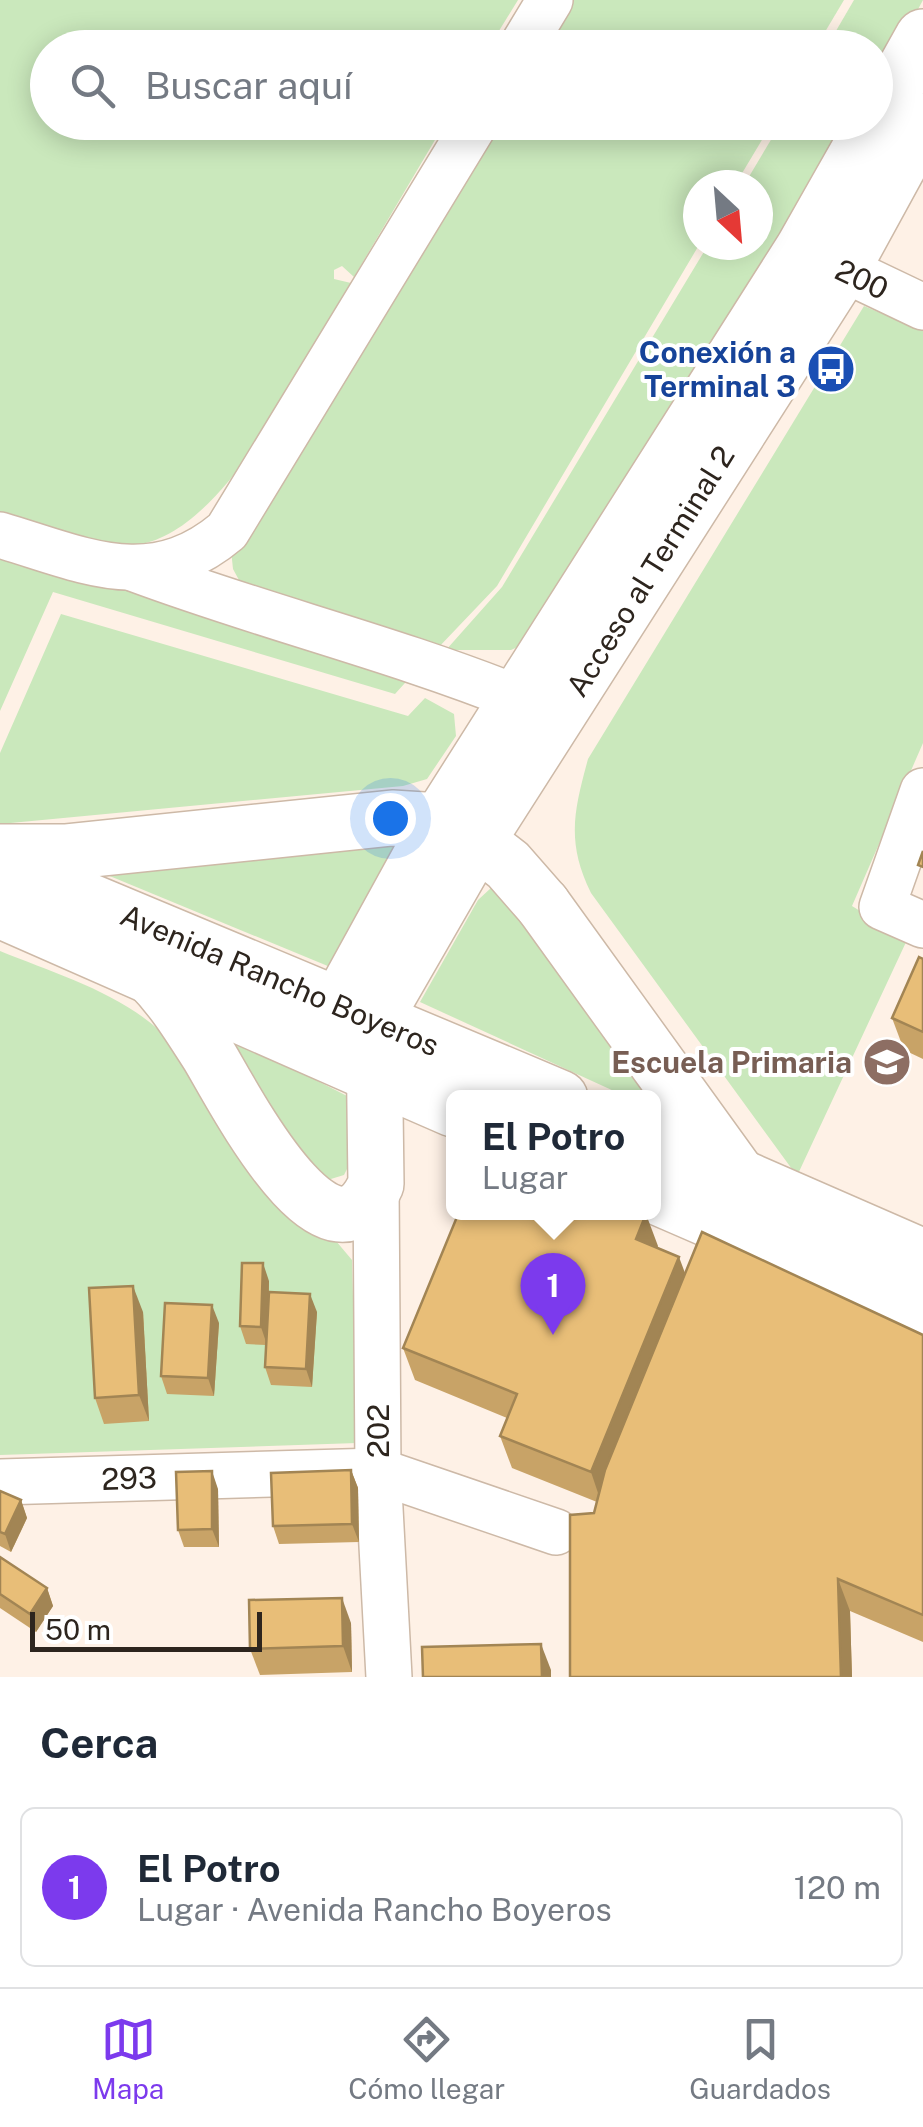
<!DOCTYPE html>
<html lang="es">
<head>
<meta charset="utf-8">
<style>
	:root { --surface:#fff; --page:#f6f6f7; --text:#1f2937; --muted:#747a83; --line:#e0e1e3; --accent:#7c3aed }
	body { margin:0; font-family:"Public Sans",sans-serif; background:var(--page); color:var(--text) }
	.compass { position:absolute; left:683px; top:170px; width:90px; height:90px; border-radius:50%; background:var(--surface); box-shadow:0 5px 25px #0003; rotate:154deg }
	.scale { position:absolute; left:30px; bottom:25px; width:232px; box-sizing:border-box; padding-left:10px; border:5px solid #2d251e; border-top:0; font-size:28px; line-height:35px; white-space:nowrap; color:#2d251e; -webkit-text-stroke:8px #fff; paint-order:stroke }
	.you { position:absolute; left:390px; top:818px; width:35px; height:35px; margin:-25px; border:8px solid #fff; border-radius:50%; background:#1a73e8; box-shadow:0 0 0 15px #1a73e833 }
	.badge { display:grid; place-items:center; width:65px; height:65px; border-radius:50%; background:var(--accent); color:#fff; font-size:32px; font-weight:700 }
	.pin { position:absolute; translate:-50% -82px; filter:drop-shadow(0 2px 5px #0008) }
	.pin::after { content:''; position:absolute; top:52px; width:35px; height:30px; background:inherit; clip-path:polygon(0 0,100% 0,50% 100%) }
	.popup { position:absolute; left:446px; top:1090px; width:215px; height:130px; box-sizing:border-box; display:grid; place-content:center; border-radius:15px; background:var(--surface); filter:drop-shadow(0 2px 8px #0005); font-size:32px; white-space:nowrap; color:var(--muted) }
	.popup b { font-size:38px; color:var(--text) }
	.popup::after { content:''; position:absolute; left:50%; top:100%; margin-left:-20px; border:20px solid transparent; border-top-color:var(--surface) }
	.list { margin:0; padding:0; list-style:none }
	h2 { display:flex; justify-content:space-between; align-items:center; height:130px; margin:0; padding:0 40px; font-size:42px }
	h2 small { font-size:32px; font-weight:400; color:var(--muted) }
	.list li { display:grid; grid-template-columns:65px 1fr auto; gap:30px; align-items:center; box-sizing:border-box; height:160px; margin:0 20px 20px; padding:0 20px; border:2px solid var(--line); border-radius:15px }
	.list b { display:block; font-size:38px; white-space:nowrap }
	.list p { margin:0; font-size:32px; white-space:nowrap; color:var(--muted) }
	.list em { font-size:32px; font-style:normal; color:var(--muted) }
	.icon { flex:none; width:55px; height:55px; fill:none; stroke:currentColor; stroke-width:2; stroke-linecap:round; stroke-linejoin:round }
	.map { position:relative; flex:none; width:923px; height:1677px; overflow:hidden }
	.search { position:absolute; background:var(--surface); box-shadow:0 5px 25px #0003; left:30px; right:30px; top:30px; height:110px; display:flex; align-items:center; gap:25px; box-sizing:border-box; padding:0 35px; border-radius:55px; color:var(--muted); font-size:38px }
	.sheet { height:310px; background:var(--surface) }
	nav { display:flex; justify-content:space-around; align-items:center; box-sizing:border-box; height:140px; border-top:2px solid var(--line); background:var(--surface); font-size:28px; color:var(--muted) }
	nav a { display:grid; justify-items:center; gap:5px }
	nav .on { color:var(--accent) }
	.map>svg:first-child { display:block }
</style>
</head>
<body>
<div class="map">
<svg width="923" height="1677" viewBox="0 0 923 1677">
	<rect width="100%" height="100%" fill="#fef1e6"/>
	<g fill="#cae8bc">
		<path d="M0,0h518l-29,47 -441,1v74l397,1 -91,154 -12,-11 -8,4v9l17,4c-43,73 -126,254 -217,262 -44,4 -92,-17 -134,-28z"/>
		<path d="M554,0h290l-28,47 -290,1z"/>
		<path d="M854,0h69l-47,87v-39h-50z"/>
		<path d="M482,123h290l-37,62h-37l1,60 -202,341 -60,63 -191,-56 -13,-24 -2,-19z"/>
		<path d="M781,123h75l-321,516 -24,11h-65l56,-63 206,-342h50v-60h-14z"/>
		<path d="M864,306l59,25v412l-71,163 55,34 -110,236 -206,-283c-25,-51 -17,-82 -3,-134z"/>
		<path d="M0,554l398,109 16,10 -19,21 -342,-102 -53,119z"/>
		<path d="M61,614l347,102 17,-18 29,16 2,22 -29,43 -24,7 -403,38v-71z"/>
		<path d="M383,841l16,5 -64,123 -235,-97z"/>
		<path d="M492,887l26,11 128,199h-19l-207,-95 58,-102z"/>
		<path d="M0,951c61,25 130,44 175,95l83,139 15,14 47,23 32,38 5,183 -357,12z"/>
		<path d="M208,1025l141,72 2,64 -7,14 -23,7z"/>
	</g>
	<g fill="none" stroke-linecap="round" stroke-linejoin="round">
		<g stroke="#cdb9a7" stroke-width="48">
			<g id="minor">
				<path d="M521,48l29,-48"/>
				<path d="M814,255l109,52"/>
				<path d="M0,535c84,25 151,60 227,-4l249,-409"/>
				<path d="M135,569c126,47 257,79 382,129"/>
				<path d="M923,791l-41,116 41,18"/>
				<path d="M376,1184l2,287 11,206"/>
				<path d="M0,1482l378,-11 178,61"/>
			</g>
		</g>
		<g stroke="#cdb9a7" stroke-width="58">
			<g id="major">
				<path d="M876,121l47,-84"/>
				<path d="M0,852h65l327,-34 48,3 37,20 31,24 35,40"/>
				<path d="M0,864l371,155"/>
				<path d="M0,910l375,165"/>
				<path d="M149,974c24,24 41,52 59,80 20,32 122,236 168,130l-2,-151"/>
				<path d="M340,1003l100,-182 363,-572 72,-127"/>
				<path d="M374,1020l103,-179 364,-570 82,-150"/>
			</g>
		</g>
		<g stroke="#cdb9a7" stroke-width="58">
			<g id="highway">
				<path d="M543,905l197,273"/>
				<path d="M374,1020l186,78"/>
				<path d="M375,1075l78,34"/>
				<path d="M653,1139l270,118"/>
				<path d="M653,1195l270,117"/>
			</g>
		</g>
		<use href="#minor" stroke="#fff" stroke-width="45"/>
		<use href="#major" stroke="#fff" stroke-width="55"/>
		<use href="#highway" stroke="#fff" stroke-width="55"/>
	</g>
	<g fill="#c8a367">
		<path d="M923,959v100l-19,-9 -12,-32z"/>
		<path d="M658,1246l-1,2 28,25 238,62v307l-73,-31 2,66h-282l24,-164 3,-11 -85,-34 -12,-32 7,-18 -92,-38 -12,-32z"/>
		<path d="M269,1281v11l48,20 -5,75 -41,-2 -6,-18 1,-22 -20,-1 -6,-18z"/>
		<path d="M143,1312l6,109 -45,3 -9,-26z"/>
		<path d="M219,1323l-5,73 -47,-2 -6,-18z"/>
		<path d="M351,1470l7,18 1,54 -80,2 -6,-18z"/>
		<path d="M218,1489l1,58h-35l-6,-17z"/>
		<path d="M0,1491l21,9 6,18 -16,34 -11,-6z"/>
		<path d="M0,1557l47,31 6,18 -17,26 -36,-24z"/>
		<path d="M351,1623l1,49 -92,3 -10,-26z"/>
	</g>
	<g fill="#a28554">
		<path d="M646,1214l12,32 -11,26 -11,-33z"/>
		<path d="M679,1257l12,32 -89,216 -11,-33z"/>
		<path d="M263,1263l6,18 -2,64 -6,-18z"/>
		<path d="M133,1286l10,26 6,109 -10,-26z"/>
		<path d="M310,1294l7,18 -5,75 -6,-18z"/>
		<path d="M212,1305l7,18 -5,73 -6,-18z"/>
		<path d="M351,1470l7,18 1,54 -7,-18z"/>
		<path d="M212,1471l6,18 1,58 -7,-18z"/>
		<path d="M21,1500l6,18 -16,34 -6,-18z"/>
		<path d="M838,1579l12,32 2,66h-11z"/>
		<path d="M47,1588l6,18 -17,26 -6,-18z"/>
		<path d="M342,1598l9,25 1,49 -9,-26z"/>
		<path d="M541,1644l10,26v7h-9z"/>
	</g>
	<g fill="#e8be78" stroke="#a28554" stroke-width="2.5">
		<path d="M923,851v16l-5,-2z"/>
		<path d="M919,957l4,2v73l-31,-14z"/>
		<path d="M459,1212h185l2,2 -10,25 43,18 -88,215 -91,-36 17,-42 -114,-46z"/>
		<path d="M702,1232l221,103v280l-85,-36 3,98h-271v-162l24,-2 11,-43z"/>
		<path d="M242,1263h21l-2,64 -21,-1z"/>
		<path d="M133,1286l6,109 -44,3 -6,-110z"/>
		<path d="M269,1292l41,2 -4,75 -41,-2z"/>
		<path d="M165,1303l47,2 -4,73 -47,-2z"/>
		<path d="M351,1470l1,54 -79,2 -2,-53z"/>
		<path d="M212,1471v58l-34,1 -2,-58z"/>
		<path d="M0,1491l21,9 -16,34 -5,-2z"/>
		<path d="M0,1557l47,31 -17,26 -30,-20z"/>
		<path d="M342,1598l1,48 -93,3 -1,-49z"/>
		<path d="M541,1644l1,33h-119l-1,-30z"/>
	</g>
	<defs>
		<g id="bus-disc" transform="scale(2.5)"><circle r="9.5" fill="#1a4fb4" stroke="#fff"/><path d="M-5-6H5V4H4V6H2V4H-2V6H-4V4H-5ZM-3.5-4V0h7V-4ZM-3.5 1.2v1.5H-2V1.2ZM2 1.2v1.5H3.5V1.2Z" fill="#fff"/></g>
		<g id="school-disc" transform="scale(2.5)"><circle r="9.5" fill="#8d6e63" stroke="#fff"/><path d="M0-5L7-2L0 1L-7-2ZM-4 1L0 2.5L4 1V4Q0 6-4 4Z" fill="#fff"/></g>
	</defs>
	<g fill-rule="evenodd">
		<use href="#bus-disc" x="831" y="369"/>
		<use href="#school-disc" x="887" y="1062"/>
	</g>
	<g text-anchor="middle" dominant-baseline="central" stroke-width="8" stroke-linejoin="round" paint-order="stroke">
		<g font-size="30" fill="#2d251e" stroke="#fff">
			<text transform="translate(862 279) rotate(25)">200</text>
			<text transform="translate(650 571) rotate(-58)">Acceso al Terminal 2</text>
			<text transform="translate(280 980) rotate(23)">Avenida Rancho Boyeros</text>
			<text transform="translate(378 1431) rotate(-90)">202</text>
			<text transform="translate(129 1478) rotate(-2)">293</text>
		</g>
		<g font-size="30" font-weight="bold" fill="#164399" stroke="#fff" text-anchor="end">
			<text x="796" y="352">Conexión a<tspan x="796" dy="34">Terminal 3</tspan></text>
		</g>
		<g font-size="30" font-weight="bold" fill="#785e54" stroke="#fff" text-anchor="end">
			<text x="852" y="1062">Escuela Primaria</text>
		</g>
	</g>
</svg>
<svg class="compass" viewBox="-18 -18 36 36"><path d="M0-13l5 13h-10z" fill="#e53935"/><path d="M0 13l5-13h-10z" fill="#747a83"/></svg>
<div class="scale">50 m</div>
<div class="you"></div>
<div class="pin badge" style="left:553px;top:1335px">1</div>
<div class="popup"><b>El Potro</b>Lugar</div>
<div class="search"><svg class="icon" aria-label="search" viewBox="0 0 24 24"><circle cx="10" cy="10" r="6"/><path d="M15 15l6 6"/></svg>Buscar aquí</div>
</div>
<section class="sheet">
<h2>Cerca<small></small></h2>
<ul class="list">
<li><span class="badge">1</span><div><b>El Potro</b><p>Lugar · Avenida Rancho Boyeros</p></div><em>120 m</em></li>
</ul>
</section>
<nav>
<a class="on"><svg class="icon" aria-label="map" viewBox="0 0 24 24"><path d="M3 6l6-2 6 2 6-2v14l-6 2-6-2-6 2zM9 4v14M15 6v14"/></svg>Mapa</a>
<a><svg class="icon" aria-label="directions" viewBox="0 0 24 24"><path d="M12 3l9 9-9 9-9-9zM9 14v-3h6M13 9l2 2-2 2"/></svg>Cómo llegar</a>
<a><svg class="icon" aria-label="saved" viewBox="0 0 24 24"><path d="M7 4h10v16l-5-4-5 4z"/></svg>Guardados</a>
</nav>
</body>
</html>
